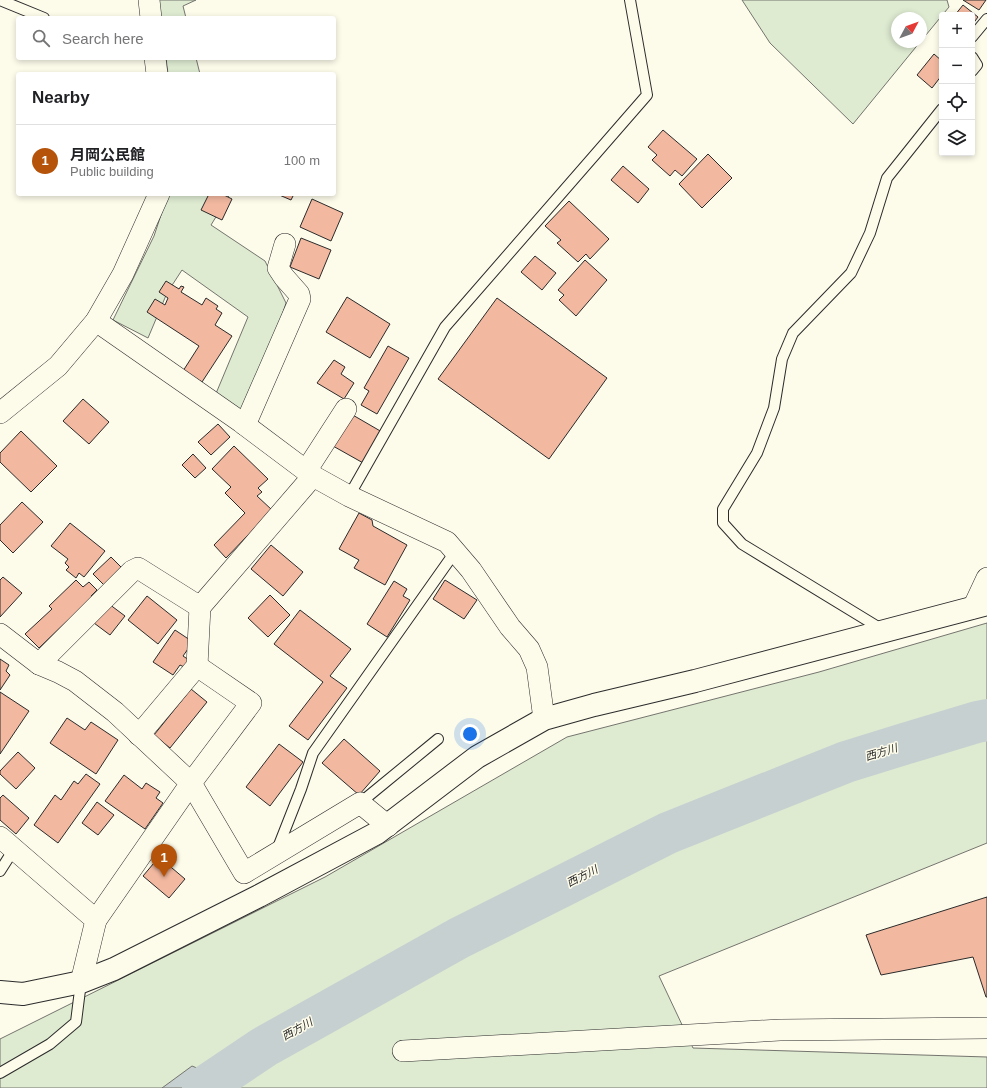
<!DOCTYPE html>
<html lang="en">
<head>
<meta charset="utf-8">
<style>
	:root { --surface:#fff; --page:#f2f2f2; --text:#202124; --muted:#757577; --line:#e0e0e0; --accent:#b45309 }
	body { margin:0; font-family:Helvetica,"Noto Sans JP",sans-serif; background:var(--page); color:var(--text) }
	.controls { position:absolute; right:12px; top:12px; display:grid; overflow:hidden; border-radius:4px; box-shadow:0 2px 6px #0003 }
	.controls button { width:36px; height:36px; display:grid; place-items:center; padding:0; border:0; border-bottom:1px solid var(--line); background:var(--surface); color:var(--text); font:20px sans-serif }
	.compass { position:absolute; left:891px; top:12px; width:36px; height:36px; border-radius:50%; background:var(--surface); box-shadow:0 2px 6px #0003; rotate:49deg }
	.you { position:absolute; left:470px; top:734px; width:14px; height:14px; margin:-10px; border:3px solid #fff; border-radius:50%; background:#1a73e8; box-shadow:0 0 0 6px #1a73e833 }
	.badge { display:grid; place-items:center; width:26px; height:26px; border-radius:50%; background:var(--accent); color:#fff; font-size:13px; font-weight:700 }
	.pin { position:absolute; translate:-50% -33px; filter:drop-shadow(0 1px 2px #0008) }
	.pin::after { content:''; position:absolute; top:21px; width:14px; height:12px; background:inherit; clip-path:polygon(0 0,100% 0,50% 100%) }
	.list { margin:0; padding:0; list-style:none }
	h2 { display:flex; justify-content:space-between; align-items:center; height:52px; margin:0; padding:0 16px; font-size:17px }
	h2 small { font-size:13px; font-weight:400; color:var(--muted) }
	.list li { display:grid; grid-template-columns:26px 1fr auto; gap:12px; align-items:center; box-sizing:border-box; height:72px; padding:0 16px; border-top:1px solid var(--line) }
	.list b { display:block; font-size:15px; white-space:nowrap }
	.list p { margin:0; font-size:13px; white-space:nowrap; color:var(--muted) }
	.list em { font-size:13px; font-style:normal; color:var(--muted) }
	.icon { flex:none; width:22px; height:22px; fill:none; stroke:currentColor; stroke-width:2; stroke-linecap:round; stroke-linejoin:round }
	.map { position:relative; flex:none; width:987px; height:1088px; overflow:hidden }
	.search { position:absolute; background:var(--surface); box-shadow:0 2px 6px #0003; left:16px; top:16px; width:320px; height:44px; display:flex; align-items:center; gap:10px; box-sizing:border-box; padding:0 14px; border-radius:4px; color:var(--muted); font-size:15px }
	.panel { position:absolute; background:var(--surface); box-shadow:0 2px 6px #0003; left:16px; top:72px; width:320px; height:124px; border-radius:4px }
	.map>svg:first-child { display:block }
</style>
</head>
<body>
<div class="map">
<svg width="987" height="1088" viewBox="0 0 987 1088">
	<rect width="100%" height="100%" fill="#fdfbea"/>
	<g fill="#deebd1" stroke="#74746e">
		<path d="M158,0h38l-13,6 3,12h-26z"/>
		<path d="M742,0h205l2,7 -28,34v-23h-24v24h23l-67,82 -83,-81z"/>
		<path d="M166,58h30l4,16h-32z"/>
		<path d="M168,194h62l-19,31 54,36 21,42 -37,114 -37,-14 36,-86 -66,-47 -15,23 -19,45 -35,-18 41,-84z"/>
		<path d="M987,623v220l-328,133 34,72 294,9v31h-987v-49l325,-162 242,-140 252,-65z"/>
	</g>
	<path fill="#c7d0d0" stroke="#74746e" d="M192,1066l49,20 -1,2h-78z"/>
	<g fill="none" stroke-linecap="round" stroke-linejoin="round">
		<path stroke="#c7d0d0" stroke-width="42" d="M203,1088l61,-41 195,-109 209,-105 178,-71 58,-18 73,-22 10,-2"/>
	</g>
	<g fill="#f2b8a0" stroke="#2b2b2b">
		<path d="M963,0h23l-7,10z"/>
		<path d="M963,5l15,12 -6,8v-10h-17z"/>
		<path d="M934,54l8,7v14l-10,13 -15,-13z"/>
		<path d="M663,130l34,29 -15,17 -7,-6 -5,6 -18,-16 5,-5 -9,-8z"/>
		<path d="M708,154l24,24 -30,30 -23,-24z"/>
		<path d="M623,166l26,23 -11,14 -27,-23z"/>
		<path d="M209,194h13l10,5 -10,21 -21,-10z"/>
		<path d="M277,194h17l-3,6z"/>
		<path d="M312,199l31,14 -12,28 -31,-14z"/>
		<path d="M569,201l40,38 -19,20 -4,-5 -8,8 -21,-19 4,-3 -16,-14z"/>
		<path d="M301,238l30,12 -12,29 -29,-12z"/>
		<path d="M535,256l21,17 -14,17 -21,-18z"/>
		<path d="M585,260l22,20 -31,36 -17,-16 5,-5 -6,-5z"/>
		<path d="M166,281l13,8 2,-3 3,1 -3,5 21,13 4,-7 12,8 -2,3 6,4 -7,12 17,11 -30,46 -19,-11 16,-25 -52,-34 8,-13 10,6 3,-7 -9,-6z"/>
		<path d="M347,297l43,27 -20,34 -44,-26z"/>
		<path d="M497,298l110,80 -58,81 -111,-80z"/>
		<path d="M388,346l21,12 -32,56 -16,-9 8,-14 -5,-3z"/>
		<path d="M334,360l11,7 -4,7 13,9 -10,16 -27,-16z"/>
		<path d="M83,399l26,23 -20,22 -26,-23z"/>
		<path d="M351,414l31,18 -17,32 -32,-18z"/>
		<path d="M218,424l12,13 -19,18 -13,-13z"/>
		<path d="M21,431l36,35 -26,26 -31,-30v-9z"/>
		<path d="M234,446l34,33 -10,9 4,4 -5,4 15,14 -46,48 -12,-13 31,-32 -20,-20 6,-6 -19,-18z"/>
		<path d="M193,454l13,14 -11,10 -13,-13z"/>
		<path d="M22,502l21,20 -30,31 -13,-13v-15z"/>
		<path d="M359,513l13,7 1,6 34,19 -22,40 -31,-17 5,-8 -20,-11z"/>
		<path d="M70,523l35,28 -21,26 -5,-4 -3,5 -10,-8 3,-3 -4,-4 3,-4 -17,-13z"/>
		<path d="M271,545l32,27 -20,24 -32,-27z"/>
		<path d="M111,557l10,10 -17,18 -11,-11z"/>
		<path d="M3,577l19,16 -22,24v-37z"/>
		<path d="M76,580l7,7 6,-5 8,8 -6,6 3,4 -24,23 -2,-3 -29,28 -14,-14 27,-25 -3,-3z"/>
		<path d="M445,580l32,20 -13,19 -31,-20z"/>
		<path d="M394,581l13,8 -4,7 7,4 -23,37 -20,-13z"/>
		<path d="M270,595l20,20 -22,22 -20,-19z"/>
		<path d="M147,596l30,24 -19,24 -30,-24z"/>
		<path d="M109,604l16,12 -15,19 -16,-12z"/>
		<path d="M300,610l51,39 -21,27 17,12 -39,52 -19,-14 34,-44 -49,-38z"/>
		<path d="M175,630l18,12 -10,14 6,4 -5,7 -4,-2 -7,10 -20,-13z"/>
		<path d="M0,659l9,6 -3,6 4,4 -10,15z"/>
		<path d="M191,689l16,13 -37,46 -16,-13z"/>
		<path d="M0,692l29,19 -29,43z"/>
		<path d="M67,718l18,12 6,-8 27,18 -22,34 -46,-31z"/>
		<path d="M344,739l36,32 -21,24 -37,-32z"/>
		<path d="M279,744l24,18 -33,44 -24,-19z"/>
		<path d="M18,752l17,16 -19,21 -16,-15v-3z"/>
		<path d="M86,774l14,10 -42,59 -24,-18 21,-30 6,5 13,-19 4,3z"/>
		<path d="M124,775l18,14 4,-6 14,9 -4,6 7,5 -18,26 -40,-28z"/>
		<path d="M3,795l26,23 -13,16 -16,-14v-22z"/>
		<path d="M97,802l17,13 -16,20 -16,-12z"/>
		<path d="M159,857l26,22 -16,19 -26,-22z"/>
		<path d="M987,897v100h-1l-13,-40 -92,18 -15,-40z"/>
	</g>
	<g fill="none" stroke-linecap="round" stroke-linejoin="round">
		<g stroke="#2b2b2b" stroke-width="12">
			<g id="lane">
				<path d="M0,0l44,18"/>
				<path d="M972,37l15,-18"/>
				<path d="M972,57l5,8 -5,6"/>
				<path d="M349,496l96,-169 202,-232 -17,-95"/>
				<path d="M883,630l-141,-86 -19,-21v-14l34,-56 17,-45 8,-49 11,-26 58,-60 19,-40 17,-55 55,-69"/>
				<path d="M360,803l78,-64"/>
				<path d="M277,850l24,-61 12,-36 142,-201"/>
				<path d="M0,871l14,-22"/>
				<path d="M0,1073l50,-29 26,-22 5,-40"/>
			</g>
		</g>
		<g stroke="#2b2b2b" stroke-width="22">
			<g id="street">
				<path d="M149,0l2,18"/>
				<path d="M155,58l2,16"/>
				<path d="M96,321l145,101 72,54 36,20 98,46 24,28 39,57 19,22 8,18 7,52"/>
				<path d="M0,413l58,-47 38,-45 27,-47 36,-80"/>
				<path d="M245,425l55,-126 -1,-5 -15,-17 -6,-9 7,-24"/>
				<path d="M306,471l40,-62"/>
				<path d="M973,608l14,-30"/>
				<path d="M0,634l39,30 19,8 17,9 40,31 76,71 -95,137"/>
				<path d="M39,664l93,-93 6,-3 62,39 113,-131"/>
				<path d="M197,666l54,37 -60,80 53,90 116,-70 28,23"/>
				<path d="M139,735l58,-69 3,-59"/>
				<path d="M0,837l96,83 -15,62"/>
				<path d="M403,1051l377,-21 207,-2"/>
			</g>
		</g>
		<g stroke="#2b2b2b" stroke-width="24">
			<path id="secondary" d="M0,992l23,2 58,-12 33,-13 145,-73 118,-63 100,-76 67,-38 50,-14 101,-24 292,-77"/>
		</g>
		<use href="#lane" stroke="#fdfbea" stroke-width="10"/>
		<use href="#street" stroke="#fdfbea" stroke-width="21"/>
		<use href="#secondary" stroke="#fdfbea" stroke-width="22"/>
	</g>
	<g text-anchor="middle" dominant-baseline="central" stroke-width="3" stroke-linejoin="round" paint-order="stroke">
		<g font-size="11" font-style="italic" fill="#2b2b2b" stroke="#fdfbea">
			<text transform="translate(881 752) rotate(-17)">西方川</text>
			<text transform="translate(582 876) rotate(-27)">西方川</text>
			<text transform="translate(297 1029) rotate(-29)">西方川</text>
		</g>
	</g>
</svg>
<div class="controls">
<button>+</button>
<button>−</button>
<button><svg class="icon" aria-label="locate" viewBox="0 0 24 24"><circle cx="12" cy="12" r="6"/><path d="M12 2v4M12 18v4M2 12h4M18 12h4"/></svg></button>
<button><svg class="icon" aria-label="layers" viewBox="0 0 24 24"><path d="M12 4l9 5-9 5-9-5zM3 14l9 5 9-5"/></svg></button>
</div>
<svg class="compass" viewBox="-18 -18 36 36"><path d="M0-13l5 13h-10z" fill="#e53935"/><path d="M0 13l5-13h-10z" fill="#757577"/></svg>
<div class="you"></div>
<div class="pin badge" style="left:164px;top:877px">1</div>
<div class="search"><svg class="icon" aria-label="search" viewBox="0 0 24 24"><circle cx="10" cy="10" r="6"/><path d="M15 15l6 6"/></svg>Search here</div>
<section class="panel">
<h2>Nearby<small></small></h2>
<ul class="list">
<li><span class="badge">1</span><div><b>月岡公民館</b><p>Public building</p></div><em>100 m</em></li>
</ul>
</section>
</div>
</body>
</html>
